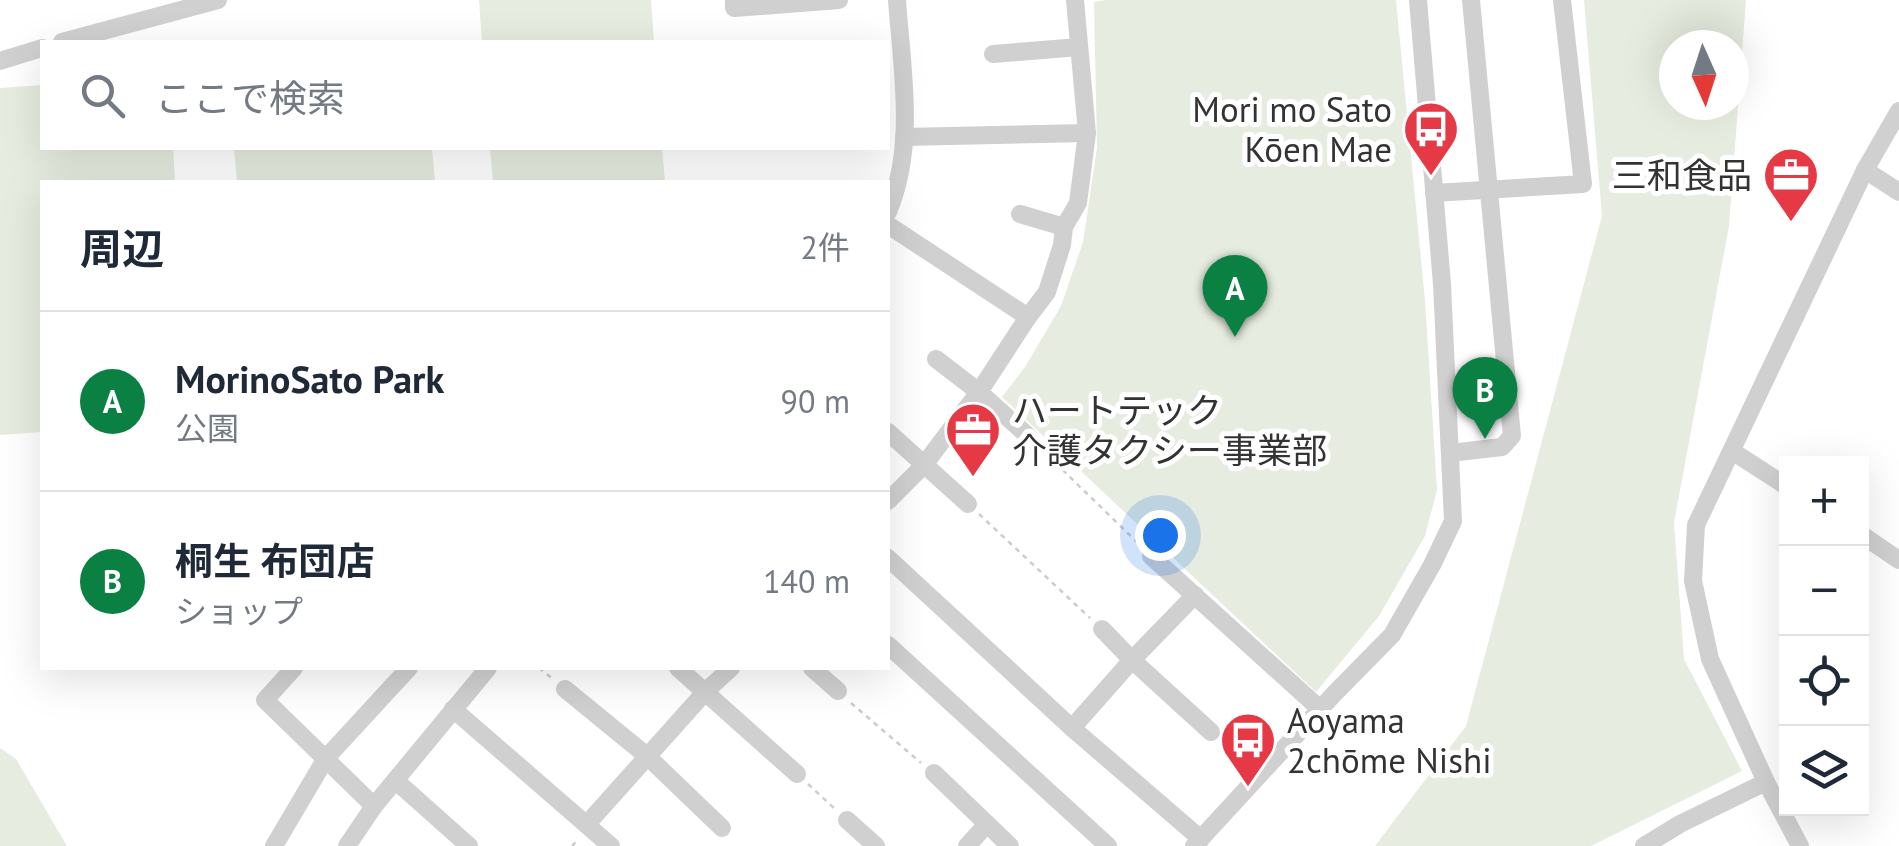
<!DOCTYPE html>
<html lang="ja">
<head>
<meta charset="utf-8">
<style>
	:root { --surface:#fff; --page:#f2f2f3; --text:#1f2937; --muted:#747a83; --line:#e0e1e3; --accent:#0b8043 }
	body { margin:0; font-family:"PT Sans","Noto Sans JP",sans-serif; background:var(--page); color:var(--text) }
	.controls { position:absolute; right:30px; bottom:30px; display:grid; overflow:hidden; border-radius:0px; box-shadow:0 10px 40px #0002 }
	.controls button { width:90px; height:90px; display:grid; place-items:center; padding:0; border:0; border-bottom:2px solid var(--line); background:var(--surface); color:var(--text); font:50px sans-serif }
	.compass { position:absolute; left:1659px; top:30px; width:90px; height:90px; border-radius:50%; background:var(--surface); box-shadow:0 10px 40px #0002; rotate:177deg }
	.you { position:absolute; left:1160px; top:535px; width:35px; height:35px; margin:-25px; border:8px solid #fff; border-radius:50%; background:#1a73e8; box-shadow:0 0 0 15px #1a73e833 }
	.badge { display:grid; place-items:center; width:65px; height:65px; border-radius:50%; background:var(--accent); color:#fff; font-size:32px; font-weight:700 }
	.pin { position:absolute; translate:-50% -82px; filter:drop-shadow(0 2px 5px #0008) }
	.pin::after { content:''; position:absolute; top:52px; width:35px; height:30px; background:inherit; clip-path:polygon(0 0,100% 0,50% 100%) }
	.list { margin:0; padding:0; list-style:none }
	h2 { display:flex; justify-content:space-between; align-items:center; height:130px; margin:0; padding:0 40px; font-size:42px }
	h2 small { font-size:32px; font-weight:400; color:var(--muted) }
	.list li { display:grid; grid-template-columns:65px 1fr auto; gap:30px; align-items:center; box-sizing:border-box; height:180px; padding:0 40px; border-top:2px solid var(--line) }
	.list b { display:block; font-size:38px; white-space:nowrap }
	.list p { margin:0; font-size:32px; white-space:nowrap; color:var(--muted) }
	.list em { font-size:32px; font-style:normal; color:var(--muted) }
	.icon { flex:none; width:55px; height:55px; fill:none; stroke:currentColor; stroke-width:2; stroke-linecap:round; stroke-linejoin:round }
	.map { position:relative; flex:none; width:1899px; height:846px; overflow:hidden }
	.search { position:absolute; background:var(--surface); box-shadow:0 10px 40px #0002; left:40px; top:40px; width:850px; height:110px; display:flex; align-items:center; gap:25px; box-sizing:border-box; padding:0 35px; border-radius:0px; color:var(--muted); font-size:38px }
	.panel { position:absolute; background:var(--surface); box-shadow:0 10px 40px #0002; left:40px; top:180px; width:850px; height:490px; border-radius:0px }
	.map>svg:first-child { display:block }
</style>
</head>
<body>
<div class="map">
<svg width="1899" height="846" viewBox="0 0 1899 846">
	<rect width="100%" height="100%" fill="#fff"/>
	<g fill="#e6ecdf" fill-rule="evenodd">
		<path d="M479,0h172l3,42h-172z"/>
		<path d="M1106,0h290l29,301 12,189 -12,46 -46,80 -63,76 -314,-295 23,-30 36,-61 22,-64 14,-94 -3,-146z"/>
		<path d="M1584,0h162l-17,226 -55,297 10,136 58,112 -151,75h-216l91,-120 136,-510zM1674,45h60v60h-60z"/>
		<path d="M42,85v63h131l2,34h-133v250l-42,3v-347z"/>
		<path d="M234,148h198l3,34h-198z"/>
		<path d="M490,148h172l3,34h-172z"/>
		<path d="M0,748l16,11 51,87h-67z"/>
	</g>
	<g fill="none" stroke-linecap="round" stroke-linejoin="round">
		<g stroke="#cdcdcd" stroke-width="2.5" stroke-dasharray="5 5" stroke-linecap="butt">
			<path d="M1041,449l98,95"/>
			<path d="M979,514l111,104"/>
			<path d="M539,668l14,11"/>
			<path d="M851,703l70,60"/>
			<path d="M1223,743l23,22"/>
			<path d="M808,784l27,25"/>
			<path d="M572,846l7,-7"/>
		</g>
		<g stroke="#d0d0d0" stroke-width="18">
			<path d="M734,0v8l105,-8"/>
			<path d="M62,42l156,-42"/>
			<path d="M993,54l86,-7"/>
			<path d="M0,61l42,-13"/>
			<path d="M904,137l183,-4"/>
			<path d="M1865,170l34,22"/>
			<path d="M1434,193l149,-9 -21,-184"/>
			<path d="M888,212c28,-66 14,-142 9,-212"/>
			<path d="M1020,214l44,13"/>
			<path d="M888,225l140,92"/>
			<path d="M936,359l43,33 49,44"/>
			<path d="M888,432l80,72"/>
			<path d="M1732,451l54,35"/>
			<path d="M1450,453l52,-6 10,-11 -41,-436"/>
			<path d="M888,501l36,-36 55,-73 49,-75 19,-25 15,-47 2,-18 14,-24 9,-70 -12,-133"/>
			<path d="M1862,535l37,25"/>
			<path d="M1151,556l169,153"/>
			<path d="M888,558l184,170 129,111"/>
			<path d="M1102,629l30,31 79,72"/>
			<path d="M888,645l220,201"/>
			<path d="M294,668l-29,32 109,106"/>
			<path d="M678,668l119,106"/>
			<path d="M812,668l26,23"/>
			<path d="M565,689l82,67 75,72"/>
			<path d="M453,709l158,137"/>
			<path d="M1072,728l60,-68 63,-65"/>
			<path d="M934,773l76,73"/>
			<path d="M396,781l73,65"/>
			<path d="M847,820l29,26"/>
			<path d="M587,824l119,-133 25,-23"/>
			<path d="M274,846l52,-88 83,-90"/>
			<path d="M347,846l27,-40 114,-138"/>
			<path d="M967,846l20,-22"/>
			<path d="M1194,846l140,-152 58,-59 40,-70 21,-44 -11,-237 -24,-284"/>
			<path d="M1644,846l36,-22 86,-42"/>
			<path d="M1800,846l-34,-64 -56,-123 -17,-78 3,-56 169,-355 34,-59"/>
		</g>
	</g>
	<defs>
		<g id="bus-pin" transform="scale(2.875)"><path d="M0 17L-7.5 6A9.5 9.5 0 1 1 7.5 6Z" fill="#e63946" stroke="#fff"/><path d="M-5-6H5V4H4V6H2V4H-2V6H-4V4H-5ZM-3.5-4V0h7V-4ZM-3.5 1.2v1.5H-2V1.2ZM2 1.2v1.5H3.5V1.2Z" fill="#fff"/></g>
		<g id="office-pin" transform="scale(2.875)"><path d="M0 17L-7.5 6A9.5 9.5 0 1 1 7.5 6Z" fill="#e63946" stroke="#fff"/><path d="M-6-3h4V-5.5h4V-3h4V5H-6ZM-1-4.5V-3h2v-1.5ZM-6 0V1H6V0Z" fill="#fff"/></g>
	</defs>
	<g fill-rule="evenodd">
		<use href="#bus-pin" x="1431" y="129"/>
		<use href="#office-pin" x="1791" y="175"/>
		<use href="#office-pin" x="973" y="430"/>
		<use href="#bus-pin" x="1248" y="740"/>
	</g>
	<g text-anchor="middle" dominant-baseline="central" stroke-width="10" stroke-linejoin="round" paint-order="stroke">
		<g font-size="35" fill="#333" stroke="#fff" text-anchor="end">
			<text x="1392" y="109">Mori mo Sato<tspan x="1392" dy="40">Kōen Mae</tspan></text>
			<text x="1752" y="175">三和食品</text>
			<text x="1012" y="410" text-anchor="start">ハートテック<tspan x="1012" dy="40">介護タクシー事業部</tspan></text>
			<text x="1287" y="720" text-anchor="start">Aoyama<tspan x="1287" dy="40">2chōme Nishi</tspan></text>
		</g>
	</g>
</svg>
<div class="controls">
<button>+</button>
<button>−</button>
<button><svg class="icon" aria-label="locate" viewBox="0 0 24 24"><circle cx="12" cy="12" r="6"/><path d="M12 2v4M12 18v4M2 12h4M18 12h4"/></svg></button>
<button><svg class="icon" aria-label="layers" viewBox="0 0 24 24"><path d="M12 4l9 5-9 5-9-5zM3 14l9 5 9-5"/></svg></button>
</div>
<svg class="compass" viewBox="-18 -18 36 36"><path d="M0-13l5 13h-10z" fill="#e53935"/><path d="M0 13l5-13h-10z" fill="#747a83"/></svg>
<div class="you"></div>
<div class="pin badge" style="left:1235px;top:337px">A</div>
<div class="pin badge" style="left:1485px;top:439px">B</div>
<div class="search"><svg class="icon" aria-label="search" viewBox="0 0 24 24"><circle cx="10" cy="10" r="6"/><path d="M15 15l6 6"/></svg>ここで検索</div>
<section class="panel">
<h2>周辺<small>2件</small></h2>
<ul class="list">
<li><span class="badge">A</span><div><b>MorinoSato Park</b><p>公園</p></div><em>90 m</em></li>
<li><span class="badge">B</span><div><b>桐生 布団店</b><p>ショップ</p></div><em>140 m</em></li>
</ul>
</section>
</div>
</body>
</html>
